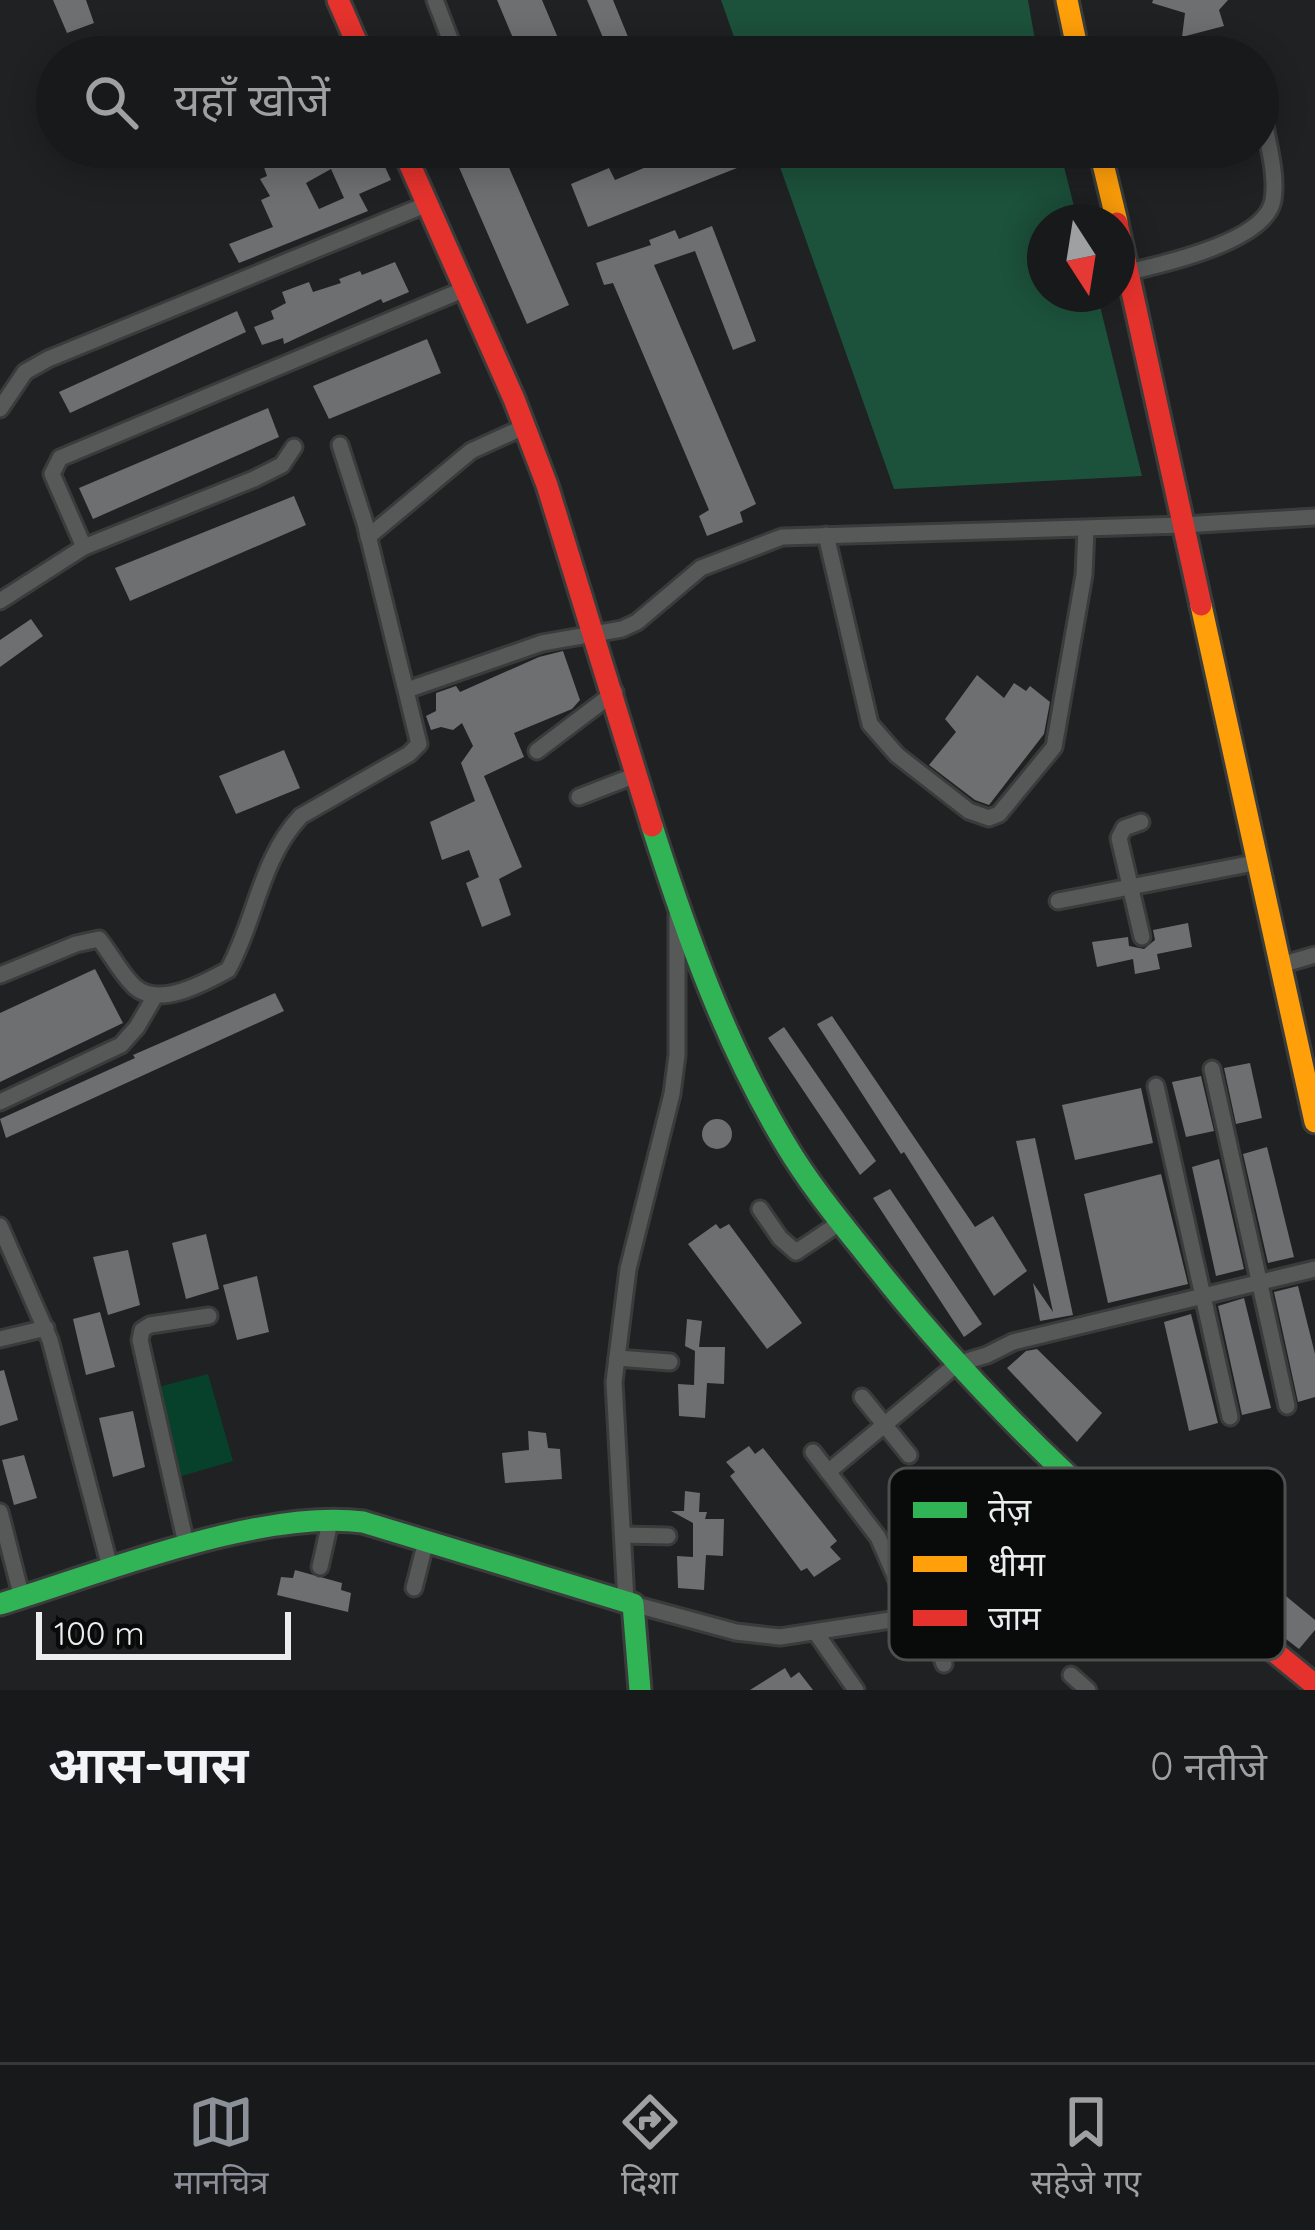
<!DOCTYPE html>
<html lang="hi">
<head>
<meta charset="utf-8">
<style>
	:root { --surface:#17191a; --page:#242627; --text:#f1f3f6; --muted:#9ea0a2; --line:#363839; --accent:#8c9099 }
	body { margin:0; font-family:Quicksand,"Noto Sans Devanagari",sans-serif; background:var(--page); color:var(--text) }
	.compass { position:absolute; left:1027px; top:204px; width:108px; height:108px; border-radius:50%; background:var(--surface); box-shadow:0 6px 30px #0003; rotate:168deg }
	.scale { position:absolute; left:36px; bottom:30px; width:255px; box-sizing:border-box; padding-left:12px; border:6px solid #ebeeef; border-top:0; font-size:33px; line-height:42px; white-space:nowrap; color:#ebeeef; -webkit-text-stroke:9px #090b0b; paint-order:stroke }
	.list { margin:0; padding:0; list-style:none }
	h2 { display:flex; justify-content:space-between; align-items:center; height:156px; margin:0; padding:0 48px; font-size:51px }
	h2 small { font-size:39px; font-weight:400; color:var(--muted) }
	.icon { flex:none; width:66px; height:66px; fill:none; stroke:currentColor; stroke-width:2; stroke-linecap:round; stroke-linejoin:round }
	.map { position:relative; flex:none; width:1315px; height:1690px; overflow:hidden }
	.search { position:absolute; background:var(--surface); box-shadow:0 6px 30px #0003; left:36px; right:36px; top:36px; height:132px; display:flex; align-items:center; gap:30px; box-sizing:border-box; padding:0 42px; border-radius:66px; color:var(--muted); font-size:45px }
	.sheet { height:372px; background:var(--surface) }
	nav { display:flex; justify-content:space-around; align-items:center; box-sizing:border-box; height:168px; border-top:3px solid var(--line); background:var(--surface); font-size:33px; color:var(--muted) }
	nav a { display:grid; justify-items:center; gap:6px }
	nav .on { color:var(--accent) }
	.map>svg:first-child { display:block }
</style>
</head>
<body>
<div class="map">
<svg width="1315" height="1690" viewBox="0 0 1315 1690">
	<rect width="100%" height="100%" fill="#1f2122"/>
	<path fill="#07402b" d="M208,1374l25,87 -54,16 -21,-90z"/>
	<g fill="#1c513b">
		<path d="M721,0h307l10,57h-297z"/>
		<path d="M773,147h286l19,75h-33v72h52l45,182 -248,13z"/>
	</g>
	<g fill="#6e6f70" fill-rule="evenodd">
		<path d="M53,0h33l8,23 -27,10z"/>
		<path d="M497,0h45l24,57 38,-17 -17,-40h26l22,54 -7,3h-107z"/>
		<path d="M1153,0h75l-9,10 5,16 -42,11 3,-24 -33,-10z"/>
		<path d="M257,147h119l15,33 -32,14 9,17 -129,52 -10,-19 44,-17 -12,-27 9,-4 -10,-17 7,-3zM331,169l13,29 -25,11 -13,-26z"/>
		<path d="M450,147h50l69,158 -42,19z"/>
		<path d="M694,147h41l7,19 -154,61 -17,-43 38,-16 6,12z"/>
		<path d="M712,226l44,115 -23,9 -38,-99 -41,14 102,239 -16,8 3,10 -36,14 -8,-20 10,-6 -96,-227 -9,2 -8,-22 55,-18 -2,-5 26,-10 4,9z"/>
		<path d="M395,262l14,30 -26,11 -2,-4 -97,45 -1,-6 -21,7 -8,-18 20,-8 -3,-8 15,-8 -4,-11 27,-10 4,10 28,-9 -2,-4 21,-8 2,4z"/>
		<path d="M237,311l9,21 -176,81 -11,-21z"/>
		<path d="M427,339l14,34 -112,46 -16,-33z"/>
		<path d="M268,408l11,29 -186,82 -14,-31z"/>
		<path d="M294,496l12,29 -176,76 -15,-33z"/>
		<path d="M31,619l12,17 -43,31v-27z"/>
		<path d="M563,651l17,49 -8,9 -58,24 10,24 -40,19 38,91 -23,12 12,36 -29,12 -16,-44 13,-6 -10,-27 -27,10 -12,-38 45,-21 -14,-38 12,-17 -11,-23 -9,7 -12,-3 -10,3 -5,-14 10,-5v-18l20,-7 4,6 79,-35z"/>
		<path d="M977,675l27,23 10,-15 12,8 4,-5 20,16 -6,32 -55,71 -14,-5 -46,-35 27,-33 -11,-13z"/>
		<path d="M284,750l16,38 -64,26 -17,-38z"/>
		<path d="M1188,923l4,24 -35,7 3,15 -25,5 -2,-15 -36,8 -5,-25 36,-5 1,9 15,3 11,-9 -2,-10z"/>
		<path d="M95,969l28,54 -123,59v-69z"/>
		<path d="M275,993l9,18 -278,127 -6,-19 135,-61 -2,-3z"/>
		<path d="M832,1016l143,211 18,-11 34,55 -33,25 -90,-144 -3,2 -84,-130z"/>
		<path d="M784,1027l92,134 -16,14 -92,-137z"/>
		<path d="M1250,1063l12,55 -26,6 -12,-56z"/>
		<path d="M1201,1076l13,55 -28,6 -14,-55z"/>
		<path d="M1141,1088l12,55 -78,17 -13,-55z"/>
		<circle cx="717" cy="1134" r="15"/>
		<path d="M1035,1138l38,177 -33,6 -7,-38 20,29 -37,-171z"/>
		<path d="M1267,1147l27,110 -26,6 -25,-109z"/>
		<path d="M1219,1159l25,110 -28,7 -24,-109z"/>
		<path d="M1161,1174l27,110 -80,19 -24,-109z"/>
		<path d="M890,1189l92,135 -18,13 -91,-139z"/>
		<path d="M716,1224l4,5 9,-5 73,99 -35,26 -79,-105z"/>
		<path d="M206,1234l13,55 -33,10 -14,-56z"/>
		<path d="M128,1250l12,55 -32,10 -15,-58z"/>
		<path d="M257,1276l12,56 -32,8 -14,-55z"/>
		<path d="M1298,1286l17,68v43l-17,5 -24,-110z"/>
		<path d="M1244,1298l27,110 -29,7 -24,-109z"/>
		<path d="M100,1312l15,55 -29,8 -13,-56z"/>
		<path d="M1191,1314l27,109 -29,8 -25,-109z"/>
		<path d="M687,1319l15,2 -3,26h26l-1,37 -17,-1 -2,35 -26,-2 -1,-32 16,1 1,-34 -10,-5z"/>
		<path d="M1037,1349l65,64 -25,29 -70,-74 19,-17z"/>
		<path d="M4,1370l14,50 -18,6v-55z"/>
		<path d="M133,1411l12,56 -32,10 -14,-59z"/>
		<path d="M528,1431l18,2 2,15 12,1 2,30 -57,4 -3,-30 27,-3z"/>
		<path d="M749,1446l6,8 8,-6 74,93 -7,6 11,12 -27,18 -7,-9 -6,3 -71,-95 5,-4 -9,-10z"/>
		<path d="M24,1455l13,43 -23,7 -12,-45z"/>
		<path d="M685,1491l15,2 -1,19h8l-2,7h19l-1,37 -17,-1 -2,35 -26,-2 -1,-32 16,1v-34l-22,-12h13z"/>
		<path d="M1248,1565l67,55v10l-16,19 -73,-56z"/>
		<path d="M295,1570l47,13 -1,7 10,3 -3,19 -71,-17 4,-18 12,1z"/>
		<path d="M785,1668l6,10 8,-6 14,18h-63z"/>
	</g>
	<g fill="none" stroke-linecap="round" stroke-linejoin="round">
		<g stroke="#3a3c3c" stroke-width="21">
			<g id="street">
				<path d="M435,0l22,57"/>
				<path d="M538,147l11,8"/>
				<path d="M1128,272c36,-8 138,-31 145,-72 4,-23 -4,-52 -8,-74"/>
				<path d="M0,409l25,-37 23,-13 377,-154"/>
				<path d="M826,535l44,189 27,31 72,56 20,7 10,-4 55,-67 30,-172 2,-46"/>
				<path d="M368,537l103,-86 53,-24"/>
				<path d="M84,547l170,-68 28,-14 12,-18"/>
				<path d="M0,601l84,-54 -32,-73 8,-16 405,-169"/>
				<path d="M407,690l135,-47 80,-14 15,-7 64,-54 81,-31 401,-12 132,-8"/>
				<path d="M537,751l78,-59"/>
				<path d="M579,797l57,-22"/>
				<path d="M1141,822l-17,6 -5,10 23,99"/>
				<path d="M1058,901l201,-39"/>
				<path d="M1281,965l34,-10"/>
				<path d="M0,975l76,-31 23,-5c12,15 22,35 36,48 24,21 69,-4 93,-17 28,-50 32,-111 73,-154l108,-62 10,-10 -54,-221 -25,-78"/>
				<path d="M1212,1069l75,337"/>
				<path d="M1156,1086l74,331"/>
				<path d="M0,1102l121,-57 16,-18 18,-31"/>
				<path d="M760,1209l20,29 16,14 45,-30"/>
				<path d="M0,1226l50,114 61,231"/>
				<path d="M0,1339l46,-11"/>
				<path d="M617,1358l53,4"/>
				<path d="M862,1397l47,58"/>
				<path d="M813,1452l65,85 28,64 14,16"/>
				<path d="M828,1472l129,-108 30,-9 26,-13 302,-73"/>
				<path d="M0,1512l22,86"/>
				<path d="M623,1535l45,1"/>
				<path d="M187,1548l-47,-208 2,-10 8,-5 59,-9"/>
				<path d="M320,1567l11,-49"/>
				<path d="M414,1588l12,-47"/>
				<path d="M626,1601l-12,-219 14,-113 44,-175 5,-39v-140"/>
				<path d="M633,1604l103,28 44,5 273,-42 134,-14"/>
				<path d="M928,1615l16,49"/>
				<path d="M816,1633l40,57"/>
				<path d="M1071,1675l17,15"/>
			</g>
		</g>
		<g stroke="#3a3c3c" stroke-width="27">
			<g id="fast">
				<path d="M652,826c35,110 74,220 134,319 25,42 57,80 87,118 95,121 202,226 321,323"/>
				<path d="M0,1604c102,-31 259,-95 363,-82l270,82 7,86"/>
			</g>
		</g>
		<g stroke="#3a3c3c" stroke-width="27">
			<g id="slow">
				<path d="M1067,0l12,57"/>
				<path d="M1099,147l18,75"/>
				<path d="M1201,605l114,517"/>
			</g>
		</g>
		<g stroke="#3a3c3c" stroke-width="27">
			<g id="jam">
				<path d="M338,0l25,57"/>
				<path d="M402,147l112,252 33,86 105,341"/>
				<path d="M1117,223l84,382"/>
				<path d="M1194,1586l121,99"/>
			</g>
		</g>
		<use href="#street" stroke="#575959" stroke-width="15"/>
		<use href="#fast" stroke="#30b455" stroke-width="21"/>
		<use href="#slow" stroke="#ff9f0a" stroke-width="21"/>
		<use href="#jam" stroke="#e5322d" stroke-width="21"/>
	</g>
	<rect x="889" y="1468" width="396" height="192" rx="18" fill="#090b0b" stroke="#4d4f4f" stroke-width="3"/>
	<rect x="913" y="1502" width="54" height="16" fill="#30b455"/>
	<rect x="913" y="1556" width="54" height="16" fill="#ff9f0a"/>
	<rect x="913" y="1610" width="54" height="16" fill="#e5322d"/>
	<g font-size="33" fill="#ebeeef">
		<text x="988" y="1522">तेज़</text>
		<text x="988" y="1576">धीमा</text>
		<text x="988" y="1630">जाम</text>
	</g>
</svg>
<svg class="compass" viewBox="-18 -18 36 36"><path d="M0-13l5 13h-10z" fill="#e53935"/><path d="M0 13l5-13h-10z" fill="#9ea0a2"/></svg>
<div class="scale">100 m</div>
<div class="search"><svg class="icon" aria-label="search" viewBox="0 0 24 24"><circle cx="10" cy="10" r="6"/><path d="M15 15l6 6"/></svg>यहाँ खोजें</div>
</div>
<section class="sheet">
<h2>आस-पास<small>0 नतीजे</small></h2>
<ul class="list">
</ul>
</section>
<nav>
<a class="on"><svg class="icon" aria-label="map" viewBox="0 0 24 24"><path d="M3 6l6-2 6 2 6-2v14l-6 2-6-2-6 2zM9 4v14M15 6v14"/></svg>मानचित्र</a>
<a><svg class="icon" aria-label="directions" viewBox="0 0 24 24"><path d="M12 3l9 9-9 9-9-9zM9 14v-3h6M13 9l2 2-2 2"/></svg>दिशा</a>
<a><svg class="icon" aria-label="saved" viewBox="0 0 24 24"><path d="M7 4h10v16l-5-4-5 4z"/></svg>सहेजे गए</a>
</nav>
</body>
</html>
